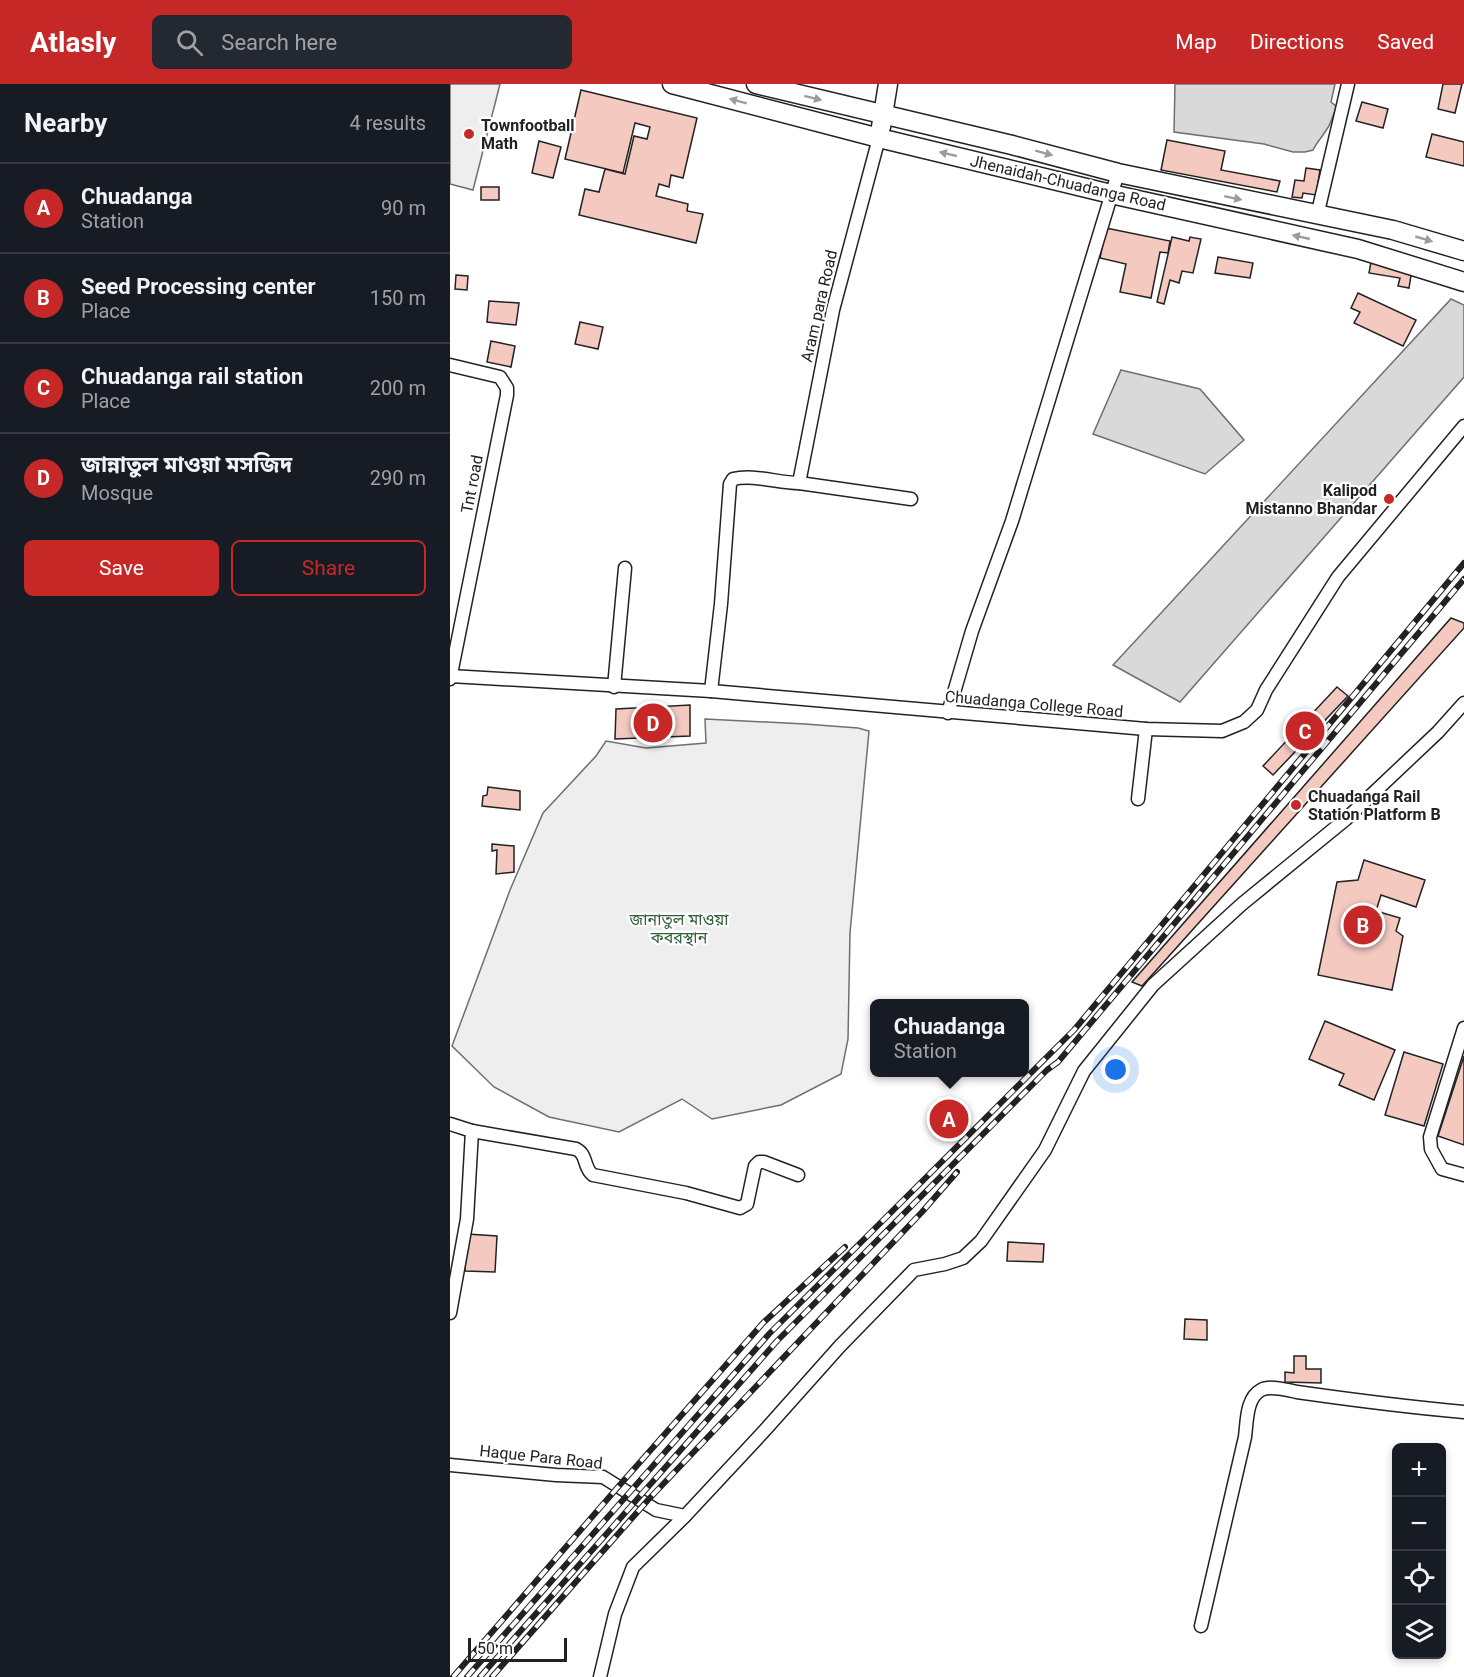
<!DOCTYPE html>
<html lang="en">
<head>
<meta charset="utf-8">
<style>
	:root { --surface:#171b24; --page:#242831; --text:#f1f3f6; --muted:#9ea1a6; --line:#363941; --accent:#c62828 }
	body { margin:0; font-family:Roboto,"Noto Sans Bengali",sans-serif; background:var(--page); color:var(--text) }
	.controls { position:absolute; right:18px; bottom:18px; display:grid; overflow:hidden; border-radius:9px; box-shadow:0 3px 9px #0003 }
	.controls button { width:54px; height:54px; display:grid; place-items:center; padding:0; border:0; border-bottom:2px solid var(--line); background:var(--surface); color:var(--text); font:30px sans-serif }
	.scale { position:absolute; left:18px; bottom:15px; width:99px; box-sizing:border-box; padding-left:6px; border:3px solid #222; border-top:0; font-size:16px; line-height:21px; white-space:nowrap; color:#222; -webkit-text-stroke:4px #fff; paint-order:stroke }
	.you { position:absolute; left:666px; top:986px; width:21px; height:21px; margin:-15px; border:4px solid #fff; border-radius:50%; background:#1a73e8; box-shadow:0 0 0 9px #1a73e833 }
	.badge { display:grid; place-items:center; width:39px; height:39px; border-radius:50%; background:var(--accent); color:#fff; font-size:20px; font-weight:700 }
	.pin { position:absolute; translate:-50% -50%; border:3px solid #fff; box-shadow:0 2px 6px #0006 }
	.popup { position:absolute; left:420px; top:915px; width:159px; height:78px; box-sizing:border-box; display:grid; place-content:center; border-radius:9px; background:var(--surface); filter:drop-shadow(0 2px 4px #0005); font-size:20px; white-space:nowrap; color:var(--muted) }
	.popup b { font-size:22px; color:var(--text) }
	.popup::after { content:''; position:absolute; left:50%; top:100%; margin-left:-12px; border:12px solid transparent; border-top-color:var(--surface) }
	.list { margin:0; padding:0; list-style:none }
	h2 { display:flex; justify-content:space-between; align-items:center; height:78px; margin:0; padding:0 24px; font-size:26px }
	h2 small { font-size:20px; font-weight:400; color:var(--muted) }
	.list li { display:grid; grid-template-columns:39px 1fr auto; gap:18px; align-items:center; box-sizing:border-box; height:90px; padding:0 24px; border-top:2px solid var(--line) }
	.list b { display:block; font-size:22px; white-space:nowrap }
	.list p { margin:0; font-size:20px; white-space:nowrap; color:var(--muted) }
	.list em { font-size:20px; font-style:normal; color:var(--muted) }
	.actions { display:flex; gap:12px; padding:18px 24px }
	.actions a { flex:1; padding:14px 0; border:2px solid var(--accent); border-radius:9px; text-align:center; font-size:21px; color:var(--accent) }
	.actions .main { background:var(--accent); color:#fff }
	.icon { flex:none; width:33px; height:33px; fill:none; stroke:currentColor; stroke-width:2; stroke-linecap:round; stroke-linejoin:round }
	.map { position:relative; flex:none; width:1014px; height:1593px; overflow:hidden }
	header { display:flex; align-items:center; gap:36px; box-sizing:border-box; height:84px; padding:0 30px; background:var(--accent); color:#fff }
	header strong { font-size:28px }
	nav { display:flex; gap:33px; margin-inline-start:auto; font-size:21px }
	.search { width:420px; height:54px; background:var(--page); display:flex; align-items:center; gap:15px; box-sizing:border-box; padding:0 21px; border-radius:9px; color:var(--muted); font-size:22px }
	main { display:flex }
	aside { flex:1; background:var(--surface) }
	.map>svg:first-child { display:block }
</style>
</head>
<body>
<header>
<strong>Atlasly</strong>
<div class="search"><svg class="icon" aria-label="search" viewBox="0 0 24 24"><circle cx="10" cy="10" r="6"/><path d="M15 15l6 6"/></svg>Search here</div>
<nav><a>Map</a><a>Directions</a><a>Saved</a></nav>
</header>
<main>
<aside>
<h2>Nearby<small>4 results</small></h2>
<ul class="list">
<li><span class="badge">A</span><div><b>Chuadanga</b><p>Station</p></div><em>90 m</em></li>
<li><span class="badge">B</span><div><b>Seed Processing center</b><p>Place</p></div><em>150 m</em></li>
<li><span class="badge">C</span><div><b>Chuadanga rail station</b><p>Place</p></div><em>200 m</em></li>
<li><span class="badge">D</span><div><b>জান্নাতুল মাওয়া মসজিদ</b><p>Mosque</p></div><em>290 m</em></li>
</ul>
<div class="actions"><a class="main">Save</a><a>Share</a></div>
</aside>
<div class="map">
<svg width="1014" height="1593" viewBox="0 0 1014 1593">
	<rect width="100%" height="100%" fill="#fff"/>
	<g fill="#eee" stroke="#6f6f6f" stroke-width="1.5">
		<path d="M0,0h50l-27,106 -23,-6z"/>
		<path d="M255,635l100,5 53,4 11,3 -19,202 -2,106 -7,35 -60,31 -69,14 -30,-20 -63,33 -70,-15 -55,-30 -42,-41 58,-156 33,-77 53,-57 10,-15 40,7 60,-5z"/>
	</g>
	<g fill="#d9d9d9" stroke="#6f6f6f" stroke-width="1.5">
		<path d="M725,0h160l-4,18 6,5c-4,7 -6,17 -10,22 -5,8 -10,13 -14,21l-8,2h-12l-29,-8 -90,-12z"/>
		<path d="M1001,215l13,6v72l-284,325 -67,-37z"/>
		<path d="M671,286l79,19 44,51 -39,34 -112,-40z"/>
	</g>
	<g fill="#f3c9c0" stroke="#222" stroke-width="1.5">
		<path d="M993,0h19l-7,29 -17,-4z"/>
		<path d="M131,6l116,28 -14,60 -12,-3 -2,12 -10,-3 -3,12 32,8 -1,7 16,3 -7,29 -117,-28 6,-26 14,3 6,-23 20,5 9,-38 13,3 3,-12 -15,-4 -12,50 -58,-14z"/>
		<path d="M912,18l26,7 -5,19 -27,-7z"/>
		<path d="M982,50l32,8v24l-38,-9z"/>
		<path d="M717,56l58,11 -4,19 59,11 -3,11 -116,-22z"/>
		<path d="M89,57l22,6 -8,31 -21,-5z"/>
		<path d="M856,84l14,2 -4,25 -13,-2 -1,5 -10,-1 3,-17 9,1z"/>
		<rect x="31" y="103" width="18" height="13"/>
		<path d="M656,144l64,13 -2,12 -8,-1 -9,46 -31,-6 6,-28 -26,-6z"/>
		<path d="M722,153l17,4 1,-4 11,2 -8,34 -11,-2 -3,12 -9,-3 -6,24 -7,-2z"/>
		<path d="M768,173l35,6 -3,15 -35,-5z"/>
		<path d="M921,178l41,7 -3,19 -11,-2 2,-8 -31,-5z"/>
		<path d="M6,191l12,1 -1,14 -12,-1z"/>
		<path d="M908,209l58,27 -13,26 -49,-23 6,-11 -9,-4z"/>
		<path d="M39,217l30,2 -3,22 -29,-3z"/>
		<path d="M130,238l23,5 -5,22 -23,-5z"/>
		<path d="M41,257l24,5 -4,21 -24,-5z"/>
		<path d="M1001,534l13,5v5l-322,358 -10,-4z"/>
		<path d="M887,603l11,9 -75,79 -10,-9z"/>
		<path d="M240,621v31l-75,3 1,-30z"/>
		<path d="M38,703l32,4v19l-38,-4 1,-10 4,-1z"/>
		<path d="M42,760l22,2v26l-18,2 1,-24 -5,1z"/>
		<path d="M914,776l61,20 -9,27 -35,-12 -5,16 24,7 -4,13 7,5 -11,54 -74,-15 19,-93 21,-2z"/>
		<path d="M875,937l70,29 -21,50 -35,-15 5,-11 -35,-15z"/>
		<path d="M954,968l39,12 -19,62 -39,-11z"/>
		<path d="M1014,972v89l-26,-9z"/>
		<path d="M17,1150l30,2 -2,36 -30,-1z"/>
		<path d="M558,1158l36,2 -1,18 -36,-1z"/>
		<path d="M735,1235l22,1v20l-23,-1z"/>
		<path d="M844,1272h12v13h15v14l-36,-1v-10l9,1z"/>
	</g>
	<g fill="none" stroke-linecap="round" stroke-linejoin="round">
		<g stroke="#222" stroke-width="15">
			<g id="minor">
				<path d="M867,132l31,-132"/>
				<path d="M0,281l50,12 7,11v7l-57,284"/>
				<path d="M349,399l34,-173 46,-172"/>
				<path d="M0,592l261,15 435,38 76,2 22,-9 13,-12 9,-20 72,-113 126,-151"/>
				<path d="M164,603l11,-119"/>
				<path d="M261,607l10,-87 9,-120 3,-5c21,-5 45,4 66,4l112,16"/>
				<path d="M498,629l24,-82 40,-110 106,-348"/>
				<path d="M688,715l8,-70"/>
				<path d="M1014,944l-34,109 1,12 11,20 22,6"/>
				<path d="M0,1040l22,7 -5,88 -17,94"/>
				<path d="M22,1047l104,18c12,6 7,19 17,26l93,18 54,15 7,-4 8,-38 4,-4h5l34,13"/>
				<path d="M0,1381l106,10 47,2 53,33 29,6 81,-87 74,-83 74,-76 31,-6 18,-6 18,-17 64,-91 39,-79 69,-86 89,-81 104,-85 92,-87 26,-29"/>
				<path d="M751,1542l44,-189c2,-15 1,-39 16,-47 9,-5 27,0 36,2 56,8 111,15 167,20"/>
				<path d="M150,1593l15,-63 18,-47 52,-51"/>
			</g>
		</g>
		<g stroke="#222" stroke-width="21">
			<g id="primary">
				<path d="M222,0l207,54 232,56 247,55 106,33"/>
				<path d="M306,0l256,61 106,28 275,57 71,21"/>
				<path d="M431,43l7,-43"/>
			</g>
		</g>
		<use href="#minor" stroke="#fff" stroke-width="12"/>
		<use href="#primary" stroke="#fff" stroke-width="18"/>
		<g stroke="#222" stroke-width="6">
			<g id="rail">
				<path d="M3,1593l165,-190 145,-164 82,-76"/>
				<path d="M17,1593l302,-343 305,-304 390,-467"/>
				<path d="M30,1593l297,-336 270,-271 11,-8 406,-483"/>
				<path d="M42,1593l156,-177 274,-288 35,-40"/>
			</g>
		</g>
		<use href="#rail" stroke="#fff" stroke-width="4" stroke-dasharray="11" stroke-linecap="butt"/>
	</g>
	<defs><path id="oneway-solid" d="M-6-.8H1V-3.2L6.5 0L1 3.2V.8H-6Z" transform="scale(1.5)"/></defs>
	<g fill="#9c9c9c">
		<use href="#oneway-solid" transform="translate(363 14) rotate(14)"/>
		<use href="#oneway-solid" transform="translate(288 17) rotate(-165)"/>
		<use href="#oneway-solid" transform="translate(594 69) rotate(15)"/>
		<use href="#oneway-solid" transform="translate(498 70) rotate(-167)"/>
		<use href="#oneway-solid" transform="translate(783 114) rotate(12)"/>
		<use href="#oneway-solid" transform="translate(851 153) rotate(-167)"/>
		<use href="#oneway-solid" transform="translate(974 155) rotate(16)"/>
	</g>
	<g fill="#c62828" stroke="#fff" stroke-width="2">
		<circle cx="19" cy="50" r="6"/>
		<circle cx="939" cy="415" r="6"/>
		<circle cx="846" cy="721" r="6"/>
	</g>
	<g text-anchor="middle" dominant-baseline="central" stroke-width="4.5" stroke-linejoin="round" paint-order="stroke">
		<g font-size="16" font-weight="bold" fill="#222" stroke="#fff" text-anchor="start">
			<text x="31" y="41">Townfootball<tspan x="31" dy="18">Math</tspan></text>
			<text x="927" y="406" text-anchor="end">Kalipod<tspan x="927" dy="18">Mistanno Bhandar</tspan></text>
			<text x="858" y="712">Chuadanga Rail<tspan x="858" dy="18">Station Platform B</tspan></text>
		</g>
		<g font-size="16" fill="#222" stroke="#fff">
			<text transform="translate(618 99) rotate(13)">Jhenaidah-Chuadanga Road</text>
			<text transform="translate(369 222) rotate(-77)">Aram para Road</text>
			<text transform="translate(22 400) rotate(-79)">Tnt road</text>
			<text transform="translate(584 620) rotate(5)">Chuadanga College Road</text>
			<text transform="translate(91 1373) rotate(6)">Haque Para Road</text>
		</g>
		<g font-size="16" fill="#2f5e38" stroke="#fff">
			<text x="229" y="835">জানাতুল মাওয়া<tspan x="229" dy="18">কবরস্থান</tspan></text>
		</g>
	</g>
</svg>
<div class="controls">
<button>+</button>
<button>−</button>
<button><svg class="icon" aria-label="locate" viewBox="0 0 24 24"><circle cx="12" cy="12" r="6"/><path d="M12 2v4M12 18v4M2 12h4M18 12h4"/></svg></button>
<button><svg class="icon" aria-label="layers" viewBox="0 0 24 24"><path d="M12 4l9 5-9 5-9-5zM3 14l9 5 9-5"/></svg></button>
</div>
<div class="scale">50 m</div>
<div class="you"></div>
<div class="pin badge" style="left:499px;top:1035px">A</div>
<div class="popup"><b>Chuadanga</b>Station</div>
<div class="pin badge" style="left:913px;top:841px">B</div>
<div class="pin badge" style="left:855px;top:647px">C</div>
<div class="pin badge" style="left:203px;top:639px">D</div>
</div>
</main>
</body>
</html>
